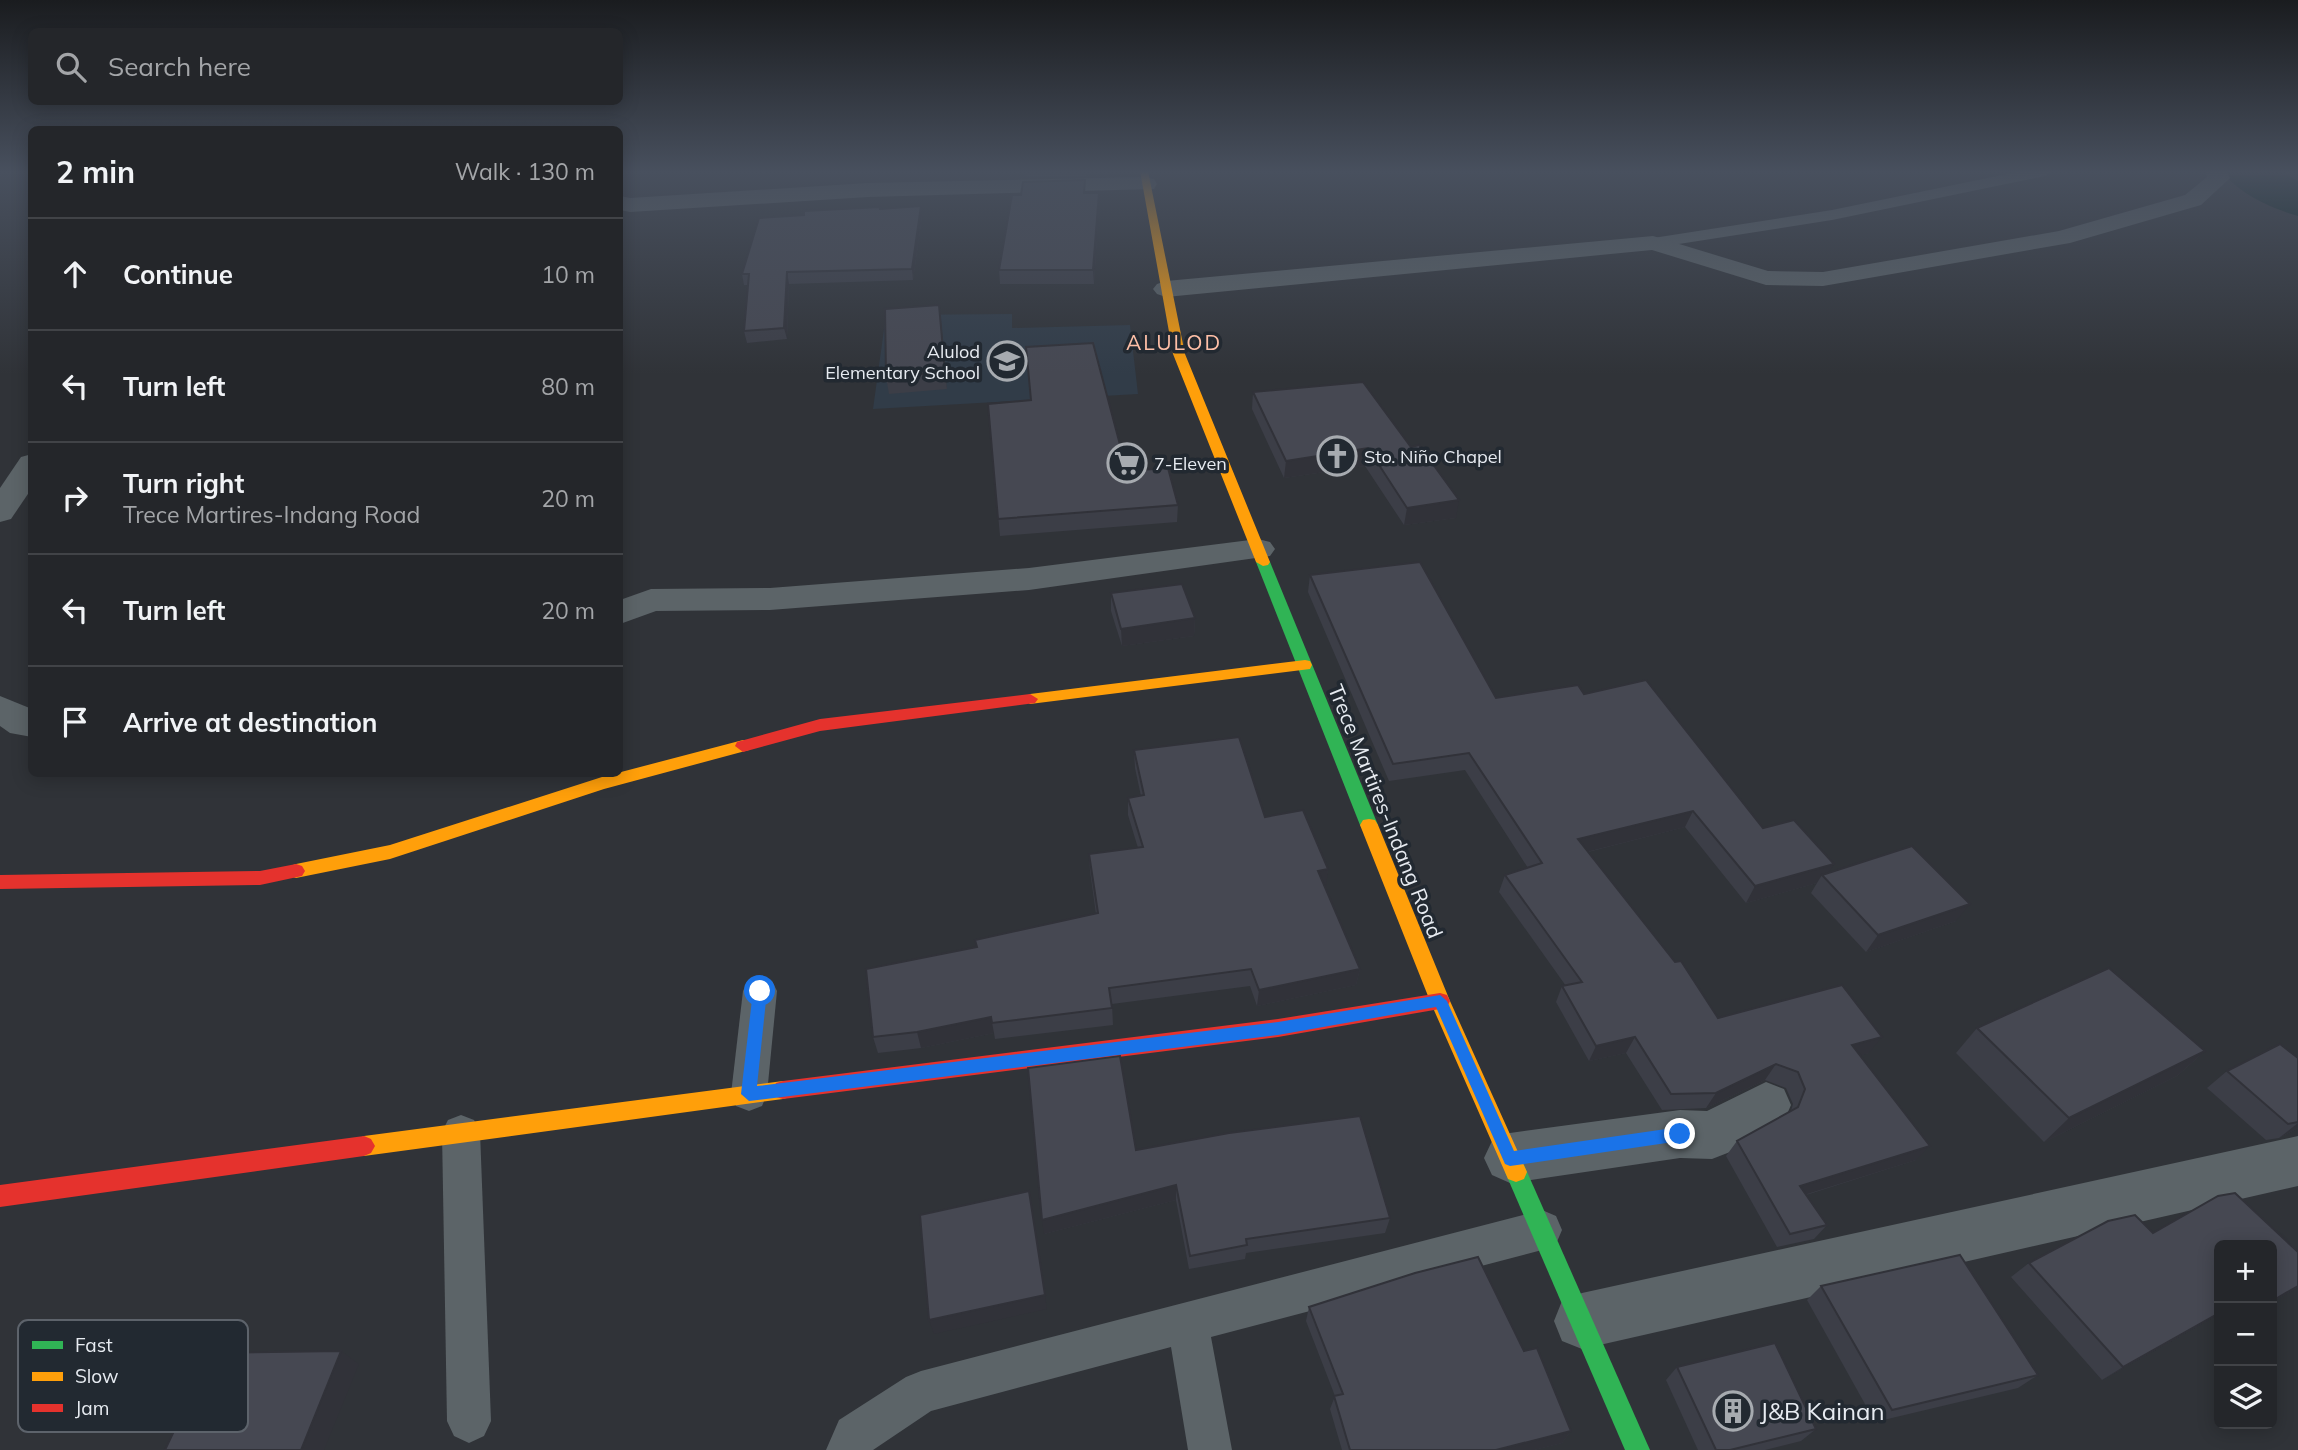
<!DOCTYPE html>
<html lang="en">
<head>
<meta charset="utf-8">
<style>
	:root { --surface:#24262a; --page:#2c2e32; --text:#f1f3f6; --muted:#a3a5a8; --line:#414347 }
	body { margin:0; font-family:Mulish,sans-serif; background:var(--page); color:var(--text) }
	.controls { position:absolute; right:21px; bottom:21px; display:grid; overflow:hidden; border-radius:10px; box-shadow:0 4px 18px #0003 }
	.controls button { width:63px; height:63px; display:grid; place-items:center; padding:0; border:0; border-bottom:2px solid var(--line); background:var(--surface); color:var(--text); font:35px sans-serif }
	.stop { position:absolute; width:21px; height:21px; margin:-16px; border:5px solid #1a73e8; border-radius:50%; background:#fff }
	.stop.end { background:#1a73e8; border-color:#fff; box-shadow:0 2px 7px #0008 }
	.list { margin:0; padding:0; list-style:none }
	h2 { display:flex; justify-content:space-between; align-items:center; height:91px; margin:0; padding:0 28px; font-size:30px }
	h2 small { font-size:23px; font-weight:400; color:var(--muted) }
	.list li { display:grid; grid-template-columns:46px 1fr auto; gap:21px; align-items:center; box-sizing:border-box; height:112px; padding:0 28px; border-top:2px solid var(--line) }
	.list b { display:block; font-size:26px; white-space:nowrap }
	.list p { margin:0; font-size:23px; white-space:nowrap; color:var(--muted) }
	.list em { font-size:23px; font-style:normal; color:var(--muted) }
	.icon { flex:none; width:38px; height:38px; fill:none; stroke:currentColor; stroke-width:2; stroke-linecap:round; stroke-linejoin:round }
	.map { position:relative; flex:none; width:2298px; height:1450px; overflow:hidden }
	.search { position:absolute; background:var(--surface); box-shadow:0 4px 18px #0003; left:28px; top:28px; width:595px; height:77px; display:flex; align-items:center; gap:18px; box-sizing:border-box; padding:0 24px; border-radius:10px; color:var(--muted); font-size:26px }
	.panel { position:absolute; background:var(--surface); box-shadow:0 4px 18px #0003; left:28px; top:126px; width:595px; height:651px; border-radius:10px }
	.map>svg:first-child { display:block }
</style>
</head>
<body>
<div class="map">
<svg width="2298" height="1450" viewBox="0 0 2298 1450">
	<rect width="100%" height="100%" fill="#303338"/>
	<path fill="#313c48" d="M1012,314v14l118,-3 8,69 -265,15 13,-94z"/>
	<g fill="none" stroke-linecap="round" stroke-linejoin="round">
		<path fill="#04211f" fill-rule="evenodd" d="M2222,171h58l18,10v35c-25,-7 -61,-23 -76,-45z"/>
		<g fill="#5c6468" fill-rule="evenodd">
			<path d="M2022,171h31l-8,5 -213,44 -179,28 -9,-5 9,-5 179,-28z"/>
			<path d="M760,976l12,5 5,10 -10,103 -5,12 -13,5 -13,-5 -5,-12 12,-103 5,-10z"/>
			<path d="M461,1115l13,5 6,12 11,289 -7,15 -15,7 -15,-7 -7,-15 -5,-289 6,-12z"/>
			<path d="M1542,1210l14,6 6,14 -6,14 -14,6 -331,87 21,113h-44l-17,-103 -240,64 -58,39h-47l13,-30 67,-43 15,-6z"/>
		</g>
		<g fill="#5c6468" fill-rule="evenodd">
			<path d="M2204,171h22l4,7 -29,27 -131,38 -247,43 -57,-1 -114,-35 -486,47 -9,-3 -4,-5 4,-5 9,-3 487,-45 115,35 55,1 236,-41 126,-36 22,-18z"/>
			<path d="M1146,177l8,2 3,5 -3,5 -286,8 -238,15 -10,-2v-14l10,2 238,-15z"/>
			<path d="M32,454v34l-21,31 -11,3v-34l21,-31z"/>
			<path d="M1258,539l12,3 5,7 -5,7 -241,34 -259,20 -114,1 -36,13v-24l31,-11 119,-1 259,-20z"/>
			<path d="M0,696l32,13v28l-22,-4 -10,-7z"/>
			<path d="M1766,1082l18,7 7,16 -7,16 -54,31 -18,7 -32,-1 -170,25 -18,-8 -8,-17 8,-17 18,-8 170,-23 27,1z"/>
			<path d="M2298,1136v50l-716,163 -20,-8 -8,-20 8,-20 20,-8z"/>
		</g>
		<g fill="#30b455" fill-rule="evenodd">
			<path d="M1263,558l7,4 108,263 -3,5h-12l-3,-5 -104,-263z"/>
			<path d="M1516,1162l8,3 126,285h-25l-120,-278 3,-7z"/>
		</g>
		<g fill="#ff9f0a" fill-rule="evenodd">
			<path d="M1140,171h8l37,183 85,208 -2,3 -5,1 -7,-4 -83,-208z"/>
			<path d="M1305,660l5,1 2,4 -2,4 -280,35 -8,-5 8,-5z"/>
			<path d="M743,740l6,2 2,4 -2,4 -145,39 -214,70 -94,19 -6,-2 -3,-5 3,-5 6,-2 94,-19 212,-68z"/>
			<path d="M1369,819l6,1 3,5 72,176 77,171 -3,7 -8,3 -8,-3 -78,-178 -70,-176 3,-5z"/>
			<path d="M783,1081l7,2 3,7 -3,7 -7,2 -419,57 -7,-3 -4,-7 4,-7 7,-3z"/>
		</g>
		<g fill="#e5322d" fill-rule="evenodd">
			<path d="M1030,694l8,5 -3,4 -215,28 -77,21 -8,-6 2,-4 83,-23z"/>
			<path d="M296,864l6,2 3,5 -3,5 -42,9 -260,4v-14l260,-4z"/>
			<path d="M1440,993l7,2 3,6 -3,6 -7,2 -162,28 -495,62 -7,-2 -3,-7 3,-7 7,-2 495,-62z"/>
			<path d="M364,1136l7,3 4,7 -4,7 -7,3 -364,51v-22z"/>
		</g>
	</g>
	<g fill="#3c3e47">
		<path d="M1026,171h60v5l-60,1z"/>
		<path d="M1085,193h14v13l-5,78h-94l-1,-14z"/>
		<path d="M881,209l41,8 -9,63 -124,4 -2,55 -40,4 -3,-12 4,-46h-4l-2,-11 62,-59z"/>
		<path d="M941,321l6,68 -58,5 -3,-17z"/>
		<path d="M1363,382l93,136 -52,7 -39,-59 -81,12 -32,-69 1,-17z"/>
		<path d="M988,404l139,67 51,34 -1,17 -177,14z"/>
		<path d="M1310,575l186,123 88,-4 179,134 65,45 128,48 -90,31 -55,-59 6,-10 -71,20 -61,-76 -97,25 130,166 151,35 -9,2 56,105 -110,35 21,30 -13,14 -37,8 -51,-91 11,-15 54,-30 2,-7 -7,-16 -21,-8 -59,28 -44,2 -36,-57 -37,8 -33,-59 6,-16h4l-67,-94 6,-17 23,-7 -63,-98 -76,11 -81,-189z"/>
		<path d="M1111,593l84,25 -1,18 -72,10 -11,-35z"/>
		<path d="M1134,750l131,67 63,52 -3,17 35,83 -4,16 -99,21 -7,-20 -138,18 1,21 -118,14 -1,-6 -73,15 -43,5 -5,-16 104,-90 119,-33 -6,-43 -1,-17 49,-6 -10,-33v-17l13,-2 -6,-28z"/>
		<path d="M1977,1028l228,23 -28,25 -133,66 -88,-89z"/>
		<path d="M2298,1058v70l-19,10 -13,2 -59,-52 20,-17z"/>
		<path d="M1136,1150l254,68 -5,15 -139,20 -1,6 -56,10 -13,-69 -132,34z"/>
		<path d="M2235,1193l63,59v35l-26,15v-57h-53v69l-117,66 -91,-103 18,-14 79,-42 27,-6 18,18 65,-37z"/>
		<path d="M1821,1286l217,89 -20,13 -143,34 -68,-122z"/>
		<path d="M1309,1307l215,44 47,80 -9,12 -28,7h-192l-12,-41 5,-13 -29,-75z"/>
		<path d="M1677,1367l139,62 -15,12 -36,9h-67l-32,-70z"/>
	</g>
	<g fill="#313239">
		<path d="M1099,193v13l-5,78 -1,-14z"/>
		<path d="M921,206l1,11 -9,63 -1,-11z"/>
		<path d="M787,272l2,12 -2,55 -3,-11z"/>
		<path d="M939,305l2,16 6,68 -2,-17z"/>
		<path d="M1368,448l-3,18 -81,12 2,-17z"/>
		<path d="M1459,500l-3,18 -52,7 3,-17z"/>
		<path d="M1195,618l-1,18 -72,10 -1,-17z"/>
		<path d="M1693,811l-8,16 -114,29 7,-17z"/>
		<path d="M1834,864l-9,15 -3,-4 -5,8 -71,20 9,-17z"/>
		<path d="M1328,869l-2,17 -10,2 2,-17z"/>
		<path d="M1970,904l-14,17 -90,31 12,-17z"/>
		<path d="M1360,969l-4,16 -99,21 2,-16z"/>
		<path d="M991,1017l3,16 -73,15 -4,-16z"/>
		<path d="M1635,1037l-9,16 -37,8 7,-15z"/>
		<path d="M1882,1037l-13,16 -29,8 12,-16z"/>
		<path d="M2205,1051l-28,25 -133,66 25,-24z"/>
		<path d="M1776,1064l-11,16 -59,28 10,-15z"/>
		<path d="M2298,1123v5l-19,10z"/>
		<path d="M1930,1146l-14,14 -128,40 12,-14z"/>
		<path d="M1176,1185v15l-132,34 -2,-14z"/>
		<path d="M1029,1191l18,118 -113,25 -5,-14z"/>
		<path d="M2219,1313v1l-117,66 21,-13z"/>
		<path d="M341,1351l18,13 -35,86h-23z"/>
		<path d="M1571,1431l-9,12 -28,7h-38z"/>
	</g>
	<g fill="#464852" stroke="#313239" stroke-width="2">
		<path d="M1085,180l-1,13h15l-6,77h-94l13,-75h9l2,-13z"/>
		<path d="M921,206l-9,63 -125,3 -3,56 -40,3 5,-57h-7l17,-56 45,-3v-4l76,-4v2z"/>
		<path d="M939,305l6,67 -59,5 -1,-68z"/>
		<path d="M1093,343l34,128 41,-3 10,37 -180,14 -10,-115 43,-4 -5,-53z"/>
		<path d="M1363,382l48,65 8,-2 40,55 -52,8 -39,-60 -82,13 -33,-69z"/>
		<path d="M1420,562l76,136 82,-13 6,9 62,-14 117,148 31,-8 40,44 -79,22 -62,-75 -115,28 97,123 6,-1 37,57 124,-33 40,52 -30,8 78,101 -130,40 27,39 -37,9 -53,-93 61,-34 7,-18 -7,-17 -22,-8 -60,29 -45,1 -36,-57 -39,9 -34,-60 20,-4 -77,-107 37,-12 -73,-110 -76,11 -83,-189z"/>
		<path d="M1182,584l13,34 -74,11 -10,-36z"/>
		<path d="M1239,737l26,80 38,-7 25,59 -10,2 42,98 -101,21 -8,-21 -142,19 3,20 -120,15 -1,-6 -74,15 -44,5 -7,-68 111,-22 -2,-7 123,-27 -9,-59 54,-7 -15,-49 16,-3 -10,-45z"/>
		<path d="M1912,846l58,58 -92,31 -56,-60z"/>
		<path d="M2109,968l96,83 -136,67 -92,-90z"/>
		<path d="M2280,1044l18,14v64l-10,2 -61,-53z"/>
		<path d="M1120,1056l16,94 93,-17 131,-17 30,102 -144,21 1,6 -57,11 -14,-71 -134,35 -14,-152z"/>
		<path d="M1029,1191l16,104 -116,25 -9,-105z"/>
		<path d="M2235,1193l63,59v34l-26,15v-56h-53v68l-96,54 -94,-104 79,-42 27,-6 18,18 65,-37z"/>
		<path d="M1960,1255l78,120 -146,35 -71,-124z"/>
		<path d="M1478,1257l46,94 13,-3 34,83 -75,19h-146l-16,-54 9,-2 -34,-87 106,-34z"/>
		<path d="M1775,1343l41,86 -86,21h-14l-39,-83z"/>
		<path d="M341,1351l-40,99h-136l46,-97z"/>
	</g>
	<linearGradient id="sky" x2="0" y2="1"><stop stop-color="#1a1c1f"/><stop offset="0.46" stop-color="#48505e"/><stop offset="1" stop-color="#48505e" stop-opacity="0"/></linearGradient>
	<rect width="2298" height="374" fill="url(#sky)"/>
	<path fill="#1a73e8" d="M760,985l7,6 -10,95 521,-64 162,-27 7,6 67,150 166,-24 5,2 2,5 -2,5 -5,2 -170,25 -5,-2 -69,-157 -158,28 -529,66 -8,-7 12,-103z"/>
	<defs>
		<g id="school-ring" transform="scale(2.0125)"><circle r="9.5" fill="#222931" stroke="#a7abb0" stroke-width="1.5"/><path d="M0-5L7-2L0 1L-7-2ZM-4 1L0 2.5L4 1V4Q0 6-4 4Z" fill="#a7abb0"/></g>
		<g id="church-ring" transform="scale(2.0125)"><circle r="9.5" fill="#222931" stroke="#a7abb0" stroke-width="1.5"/><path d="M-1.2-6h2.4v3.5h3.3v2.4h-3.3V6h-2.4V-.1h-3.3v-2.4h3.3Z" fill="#a7abb0"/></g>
		<g id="supermarket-ring" transform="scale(2.0125)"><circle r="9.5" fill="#222931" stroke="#a7abb0" stroke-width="1.5"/><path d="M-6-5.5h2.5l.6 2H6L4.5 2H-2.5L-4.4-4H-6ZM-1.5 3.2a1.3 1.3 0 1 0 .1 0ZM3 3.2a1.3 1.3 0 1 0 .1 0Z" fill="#a7abb0"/></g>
		<g id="building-ring" transform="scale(2.0125)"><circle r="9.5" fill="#222931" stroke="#a7abb0" stroke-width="1.5"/><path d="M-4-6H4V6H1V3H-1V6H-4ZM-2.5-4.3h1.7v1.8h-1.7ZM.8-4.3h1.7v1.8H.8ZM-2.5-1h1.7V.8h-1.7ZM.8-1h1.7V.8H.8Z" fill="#a7abb0"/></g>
	</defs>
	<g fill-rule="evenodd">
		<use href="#school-ring" x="1007" y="361"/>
		<use href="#church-ring" x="1337" y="456"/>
		<use href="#supermarket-ring" x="1127" y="463"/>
		<use href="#building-ring" x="1733" y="1411"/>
	</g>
	<g text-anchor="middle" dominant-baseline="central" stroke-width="7" stroke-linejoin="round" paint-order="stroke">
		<g font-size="18" fill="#e7ebf1" stroke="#222931" text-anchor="start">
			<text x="980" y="351" text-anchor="end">Alulod<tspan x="980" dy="21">Elementary School</tspan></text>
			<text x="1364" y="456">Sto. Niño Chapel</text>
			<text x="1154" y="463">7-Eleven</text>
		</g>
		<g font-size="21" letter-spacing="2" fill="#febfa7" stroke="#222931">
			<text x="1174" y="342">ALULOD</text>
		</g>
		<g font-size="21" fill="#e7ebf1" stroke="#222931">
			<text transform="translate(1386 811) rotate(68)">Trece Martires-Indang Road</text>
		</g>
		<g font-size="24" fill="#e7ebf1" stroke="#222931" text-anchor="start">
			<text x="1760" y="1411">J&amp;B Kainan</text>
		</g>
	</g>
	<rect x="18" y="1320" width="230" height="112" rx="10" fill="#222931" stroke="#5d636b" stroke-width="2"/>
	<rect x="32" y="1341" width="31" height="8" fill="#30b455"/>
	<rect x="32" y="1372" width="31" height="9" fill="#ff9f0a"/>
	<rect x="32" y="1404" width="31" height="8" fill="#e5322d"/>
	<g font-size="19" fill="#e7ebf1">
		<text x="75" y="1352">Fast</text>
		<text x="75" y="1383">Slow</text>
		<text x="75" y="1415">Jam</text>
	</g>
</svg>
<div class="controls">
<button>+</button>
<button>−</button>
<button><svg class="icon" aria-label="layers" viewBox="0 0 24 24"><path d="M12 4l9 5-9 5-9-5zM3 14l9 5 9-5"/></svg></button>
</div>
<div class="stop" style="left:760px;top:991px"></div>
<div class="stop end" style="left:1680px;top:1134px"></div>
<div class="search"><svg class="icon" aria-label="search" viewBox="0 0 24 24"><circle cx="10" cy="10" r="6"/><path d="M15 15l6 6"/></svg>Search here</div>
<section class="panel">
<h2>2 min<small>Walk · 130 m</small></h2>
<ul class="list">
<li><svg class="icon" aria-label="ahead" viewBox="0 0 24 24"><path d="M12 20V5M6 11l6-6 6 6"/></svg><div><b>Continue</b></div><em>10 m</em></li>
<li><svg class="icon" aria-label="left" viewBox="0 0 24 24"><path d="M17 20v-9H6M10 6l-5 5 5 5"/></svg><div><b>Turn left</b></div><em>80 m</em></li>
<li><svg class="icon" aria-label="right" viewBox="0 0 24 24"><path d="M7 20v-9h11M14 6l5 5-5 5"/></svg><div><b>Turn right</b><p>Trece Martires-Indang Road</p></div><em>20 m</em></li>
<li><svg class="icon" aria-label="left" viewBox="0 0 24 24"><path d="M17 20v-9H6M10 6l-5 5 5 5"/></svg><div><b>Turn left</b></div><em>20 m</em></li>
<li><svg class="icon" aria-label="arrive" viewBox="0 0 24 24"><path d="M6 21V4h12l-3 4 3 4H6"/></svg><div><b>Arrive at destination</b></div></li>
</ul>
</section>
</div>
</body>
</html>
